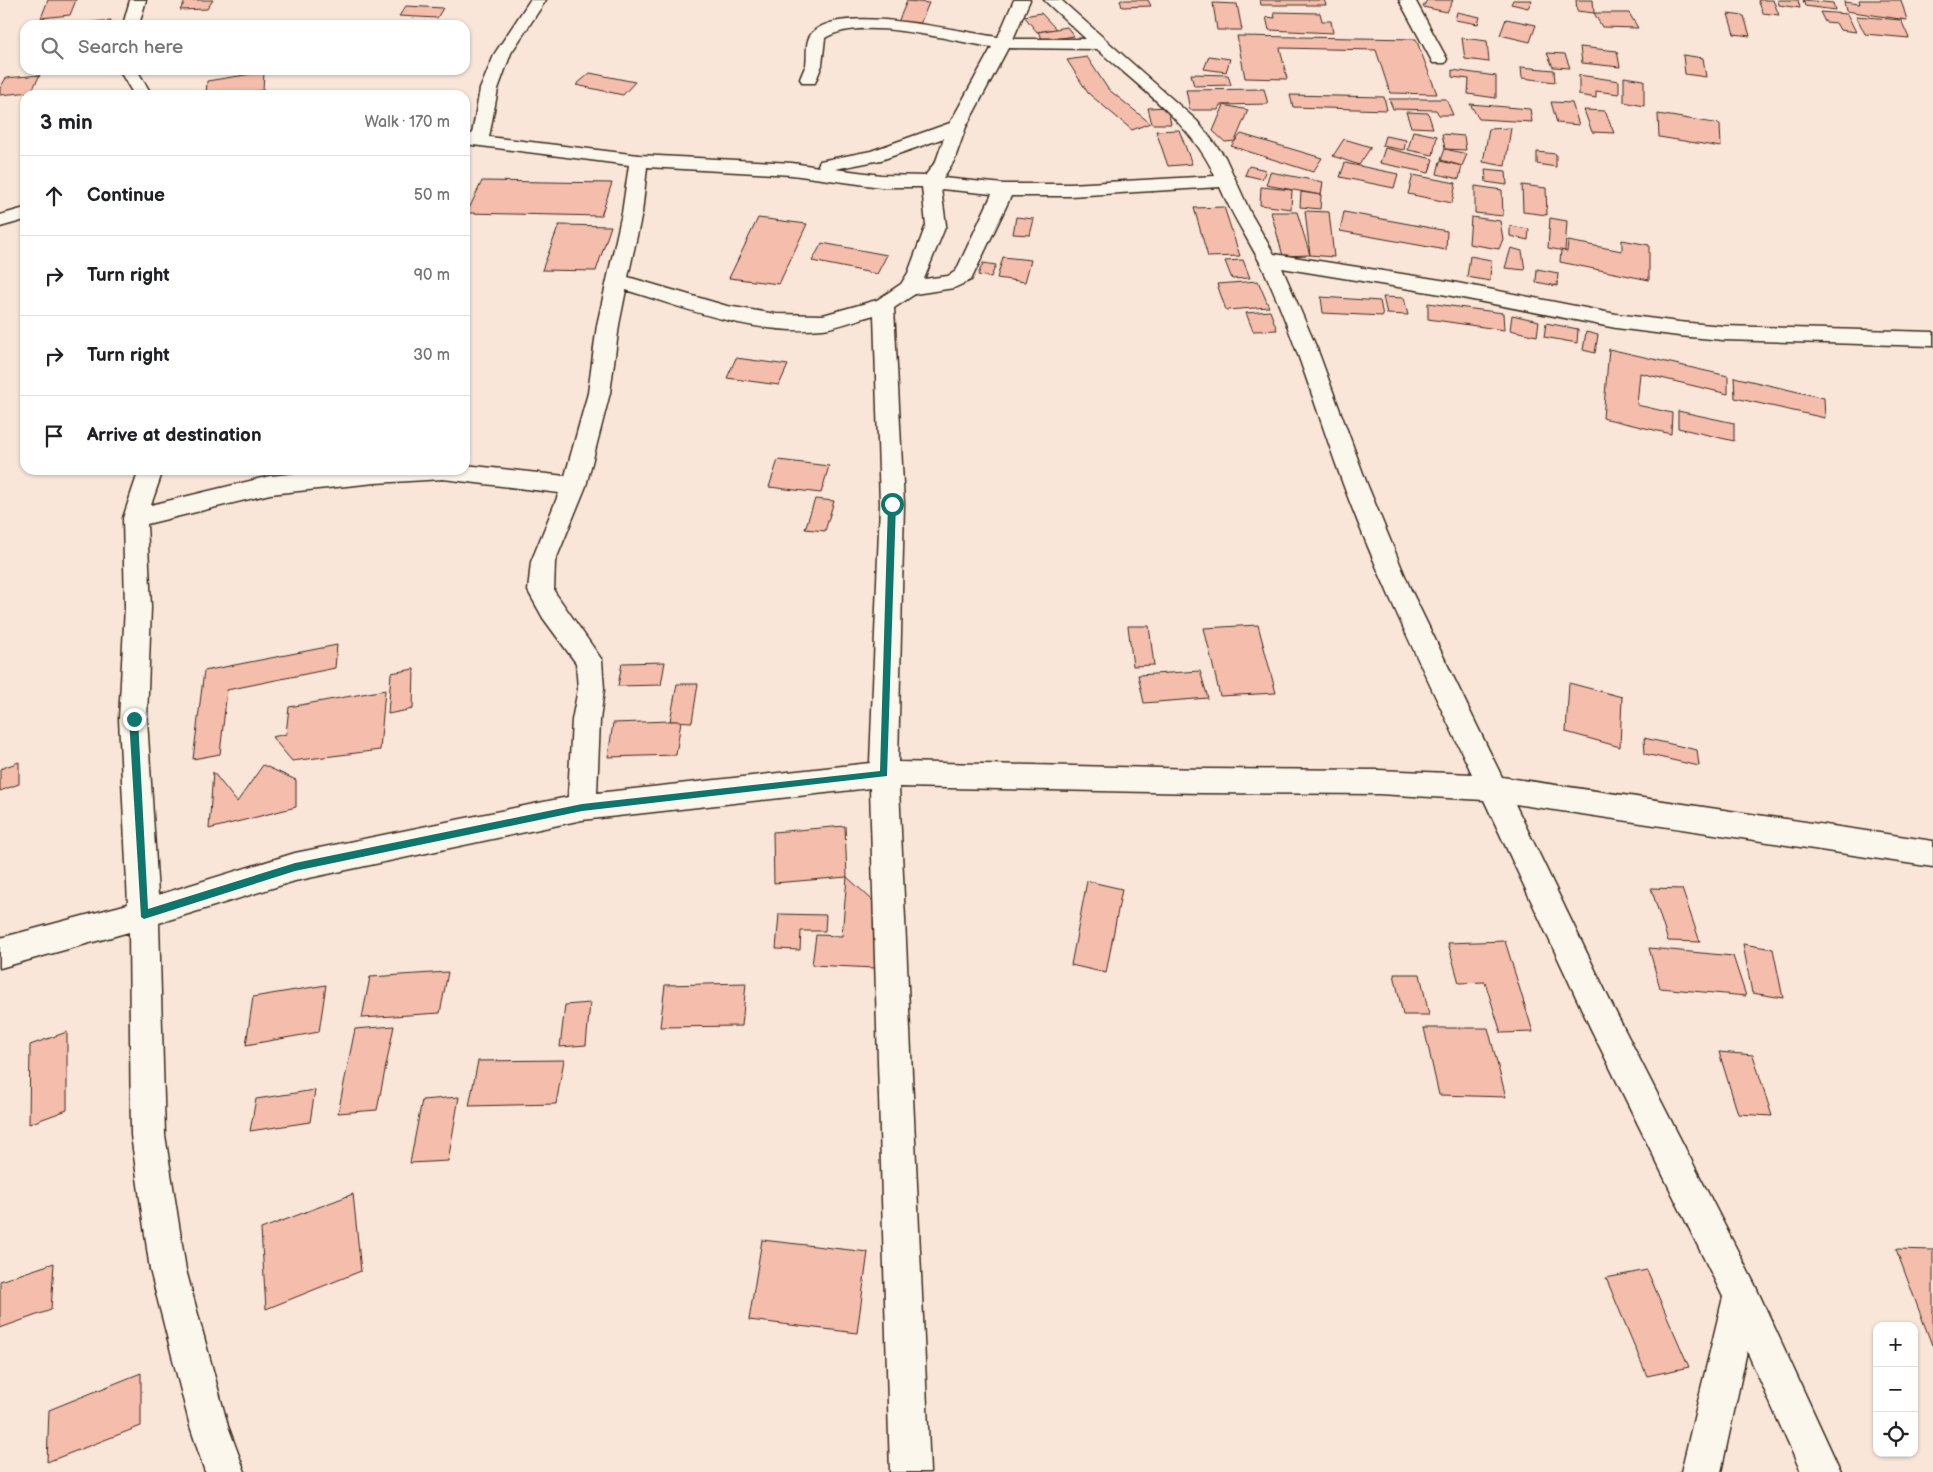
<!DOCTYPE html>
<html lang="en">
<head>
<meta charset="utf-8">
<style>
	:root { --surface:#fff; --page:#f2f2f2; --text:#202124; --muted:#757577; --line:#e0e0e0 }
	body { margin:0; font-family:"Balsamiq Sans",sans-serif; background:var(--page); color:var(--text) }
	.controls { position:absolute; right:15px; bottom:15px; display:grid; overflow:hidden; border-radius:10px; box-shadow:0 1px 4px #0004 }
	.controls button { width:45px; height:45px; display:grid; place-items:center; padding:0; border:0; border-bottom:1px solid var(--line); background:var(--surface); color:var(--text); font:25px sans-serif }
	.stop { position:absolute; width:15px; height:15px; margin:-11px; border:4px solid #0f766e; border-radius:50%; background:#fff }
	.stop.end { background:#0f766e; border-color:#fff; box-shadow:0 1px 5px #0008 }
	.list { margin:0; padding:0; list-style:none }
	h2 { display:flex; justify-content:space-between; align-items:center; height:65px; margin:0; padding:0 20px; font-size:21px }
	h2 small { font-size:16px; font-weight:400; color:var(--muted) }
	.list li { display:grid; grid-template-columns:32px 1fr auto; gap:15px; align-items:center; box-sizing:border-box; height:80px; padding:0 20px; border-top:1px solid var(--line) }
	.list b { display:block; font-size:19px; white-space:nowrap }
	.list em { font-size:16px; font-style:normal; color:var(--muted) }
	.icon { flex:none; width:28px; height:28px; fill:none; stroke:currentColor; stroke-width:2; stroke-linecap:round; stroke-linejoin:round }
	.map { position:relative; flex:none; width:1933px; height:1472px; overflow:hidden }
	.search { position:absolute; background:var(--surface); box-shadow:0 1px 4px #0004; left:20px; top:20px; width:450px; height:55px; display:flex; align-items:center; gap:12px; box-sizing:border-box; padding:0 18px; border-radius:15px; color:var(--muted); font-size:19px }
	.panel { position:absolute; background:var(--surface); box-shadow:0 1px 4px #0004; left:20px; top:90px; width:450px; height:385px; border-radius:15px }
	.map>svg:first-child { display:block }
</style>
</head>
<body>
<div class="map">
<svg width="1933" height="1472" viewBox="0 0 1933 1472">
	<rect width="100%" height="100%" fill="#f9e6d9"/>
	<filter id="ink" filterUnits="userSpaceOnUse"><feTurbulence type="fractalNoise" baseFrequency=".02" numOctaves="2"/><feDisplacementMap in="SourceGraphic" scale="10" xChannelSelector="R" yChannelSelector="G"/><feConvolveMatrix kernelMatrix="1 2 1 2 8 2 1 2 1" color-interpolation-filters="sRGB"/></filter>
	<g filter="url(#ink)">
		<g fill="#f5bdac" stroke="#3b2a1e">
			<path d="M48,0h28l-6,15 -29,3z"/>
			<path d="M186,0h27l-6,9 -27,1z"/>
			<path d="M1120,0h28l3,6 -29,1z"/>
			<path d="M1260,0h64l2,5h-65z"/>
			<path d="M1427,0h26l-6,12 -24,-5z"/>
			<path d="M1513,0h19l-4,8 -17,-4z"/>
			<path d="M1576,0h17l1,13 -17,-2z"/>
			<path d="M1758,0h15l6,15 -16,-2z"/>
			<path d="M1778,0h20l2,8 -21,-3z"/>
			<path d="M1803,0l30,3 2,7 -30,-4z"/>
			<path d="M1859,0h42l6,20 -61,-9 -2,-9 16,2z"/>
			<path d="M907,1l22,2 -9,21 -22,-2z"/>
			<path d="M1213,3l24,1 5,26h-25z"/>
			<path d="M406,6l37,2 -6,10 -38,-2z"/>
			<path d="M1274,12l46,1 2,8h9l2,12 -64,-3 -3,-13 9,1z"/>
			<path d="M1457,12l23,5 -2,7 -23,-4z"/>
			<path d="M1820,12l27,2 9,18 -16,-2 -4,-7 -11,-1z"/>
			<path d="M1041,13l15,16 -19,3 -13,-16z"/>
			<path d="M1594,13h35l9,15 -36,-1z"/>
			<path d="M1728,14l16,2 6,20 -16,-2z"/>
			<path d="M1856,16l45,4 8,18 -44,-4z"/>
			<path d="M1506,19l30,6 -6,17 -30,-7z"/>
			<path d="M111,20l-1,5h-42z"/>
			<path d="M1067,27l7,9 -30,5 -6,-9z"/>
			<path d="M1237,36l179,3 21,55 -47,-1 -14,-43 -96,-2 7,31 -42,-1z"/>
			<path d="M1462,38l25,3 2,21 -24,-3z"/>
			<path d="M1580,47l37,4 3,16 -38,-4z"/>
			<path d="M1547,53l18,1 5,14 -17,-1z"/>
			<path d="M1683,55l20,3 3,19 -21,-3z"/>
			<path d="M1209,56l21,3 -4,13 -22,-3z"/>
			<path d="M1087,57l21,32 42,34 -18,7 -44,-37 -21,-33z"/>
			<path d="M1521,67l33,3 1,12 -33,-4z"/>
			<path d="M1452,70l44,6v22l-28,-4 1,-15 -17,-2z"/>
			<path d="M264,72l-1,18 -29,5h-28l1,-14z"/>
			<path d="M590,73l45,9 -12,13 -47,-10z"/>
			<path d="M1191,74l37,1 3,10 -37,1z"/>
			<path d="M40,75l-9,17 -31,3v-7l6,-10z"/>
			<path d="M1579,75l40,6v13l-23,-3v7l-17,-3z"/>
			<path d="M1624,77l20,3v26l-20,-4z"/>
			<path d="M1264,89l4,15 -48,1 -2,5h-28l-4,-20z"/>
			<path d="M1290,95l94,2 3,13 -94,-3z"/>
			<path d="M1389,99h57l7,16h-14l-3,-5 -43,-1z"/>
			<path d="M1551,102l21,1 7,22 -22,-2z"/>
			<path d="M1470,104l60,5 2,13 -53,-3z"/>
			<path d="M1224,105l24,5 -13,31 -10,1 -12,-11z"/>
			<path d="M1167,107l4,17h-19l-4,-16z"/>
			<path d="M1584,110l21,1 9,22 -22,-1z"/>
			<path d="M1406,112l22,1 5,15 -22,-1z"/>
			<path d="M1658,114l62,10 1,23 -62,-10z"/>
			<path d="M1511,128l-6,38 -22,-4 6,-33z"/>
			<path d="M1179,130l13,34 -24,2 -12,-35z"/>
			<path d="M1413,131l24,5 -4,19 -25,-5z"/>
			<path d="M1241,134l81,24 -9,14 -82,-26z"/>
			<path d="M1442,134l22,2 2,14 -21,-1z"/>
			<path d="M1385,136l21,4 -2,10 -22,-4z"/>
			<path d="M1344,139l27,8 -12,18 -26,-9z"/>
			<path d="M1385,148l48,11 -4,14 -49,-10z"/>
			<path d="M1445,149l22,5 -5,12 -21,-6z"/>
			<path d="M1537,152l19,2v13l-19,-3z"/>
			<path d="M1440,161l22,5 -3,13 -22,-5z"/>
			<path d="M1345,163l53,11 -4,14 -54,-11z"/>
			<path d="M1249,166l17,4 -4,9 -17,-4z"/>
			<path d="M1485,169l21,2 1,14 -21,-3z"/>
			<path d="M1270,172l53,10 -2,13 -55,-10z"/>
			<path d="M1413,175l43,8 -4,20 -44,-9z"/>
			<path d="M482,181l130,2 -11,33 -134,-3z"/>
			<path d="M1522,185l24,3 1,27 -24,-3z"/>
			<path d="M1475,186l27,4 1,26 -28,-3z"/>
			<path d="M1261,187l31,3 -1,19 -31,-4z"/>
			<path d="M1301,192l20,3 -1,14 -20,-2z"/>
			<path d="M1224,207l16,49 -32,1 -14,-49z"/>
			<path d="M1305,211l24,1 5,45 -24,-2z"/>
			<path d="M1271,212h26l13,43 -27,1z"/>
			<path d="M1344,212l103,19 -1,19 -106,-19z"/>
			<path d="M1016,217l18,2 -4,16 -17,-1z"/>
			<path d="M1471,217l29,4 3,18 -4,10 -30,-5z"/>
			<path d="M758,218l49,6 -28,60 -50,-6z"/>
			<path d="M1550,218l17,3 -2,30 -17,-3z"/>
			<path d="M559,225l52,1 -15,45 -54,-1z"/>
			<path d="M1510,226l19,3 -1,11 -18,-4z"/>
			<path d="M1622,240l27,5v35l-89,-18 1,-12 6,2 1,-11 54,10z"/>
			<path d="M822,243l65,12 -10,19 -65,-13z"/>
			<path d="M1511,248l11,3 3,19 -20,-2z"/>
			<path d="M1470,256l21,4 -1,21 -23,-4z"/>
			<path d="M1003,257l28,3 -6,22 -28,-4z"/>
			<path d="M1243,260l7,18 -18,1 -7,-18z"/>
			<path d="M983,263l13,2 -5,12 -13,-2z"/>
			<path d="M1537,269l21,4 -1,13 -21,-4z"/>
			<path d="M1258,281l11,26 -43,3 -9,-26z"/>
			<path d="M1321,297l59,4 3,15 -60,-3z"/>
			<path d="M1383,297l21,1 4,17 -21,-1z"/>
			<path d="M1428,303l75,10 1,17 -76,-11z"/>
			<path d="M1270,311l7,19 -24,1 -7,-18z"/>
			<path d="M1512,315l27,6 -2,15 -27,-6z"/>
			<path d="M1546,323l32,6 -1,14 -33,-6z"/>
			<path d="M1586,332l12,3 -3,18 -12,-3z"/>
			<path d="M1609,349l119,27v18l-88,-21 -3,32 35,8 -1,21 -68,-16z"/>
			<path d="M736,358l52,7 -9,20 -52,-7z"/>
			<path d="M1734,377l90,21 1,20 -90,-20z"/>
			<path d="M1678,411l56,12v18l-56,-13z"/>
			<path d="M778,460l51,6 -8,27 -52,-6z"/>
			<path d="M815,499l19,2 -9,30 -20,-2z"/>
			<path d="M1258,625l18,68 -56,3 -16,-68z"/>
			<path d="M1128,626h21l5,39 -21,1z"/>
			<path d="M337,645l-2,23 -108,22 -7,64 -27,5 11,-88z"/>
			<path d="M665,662l-4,23 -43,1 4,-23z"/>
			<path d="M414,669l-1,40 -25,5 3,-41z"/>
			<path d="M1200,671l8,27 -64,5 -6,-28z"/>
			<path d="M1569,683l53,14 -2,50 -54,-15z"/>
			<path d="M677,684h21l-6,38 -22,-1z"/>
			<path d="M385,690l-5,60 -88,11 -20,-24 14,-3 3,-27z"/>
			<path d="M670,721h11l-5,34 -68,2 5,-34z"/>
			<path d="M1644,738l53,12 2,16 -54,-12z"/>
			<path d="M19,762v22l-19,7v-22z"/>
			<path d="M263,765l33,15v27l-87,22 4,-57 24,30z"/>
			<path d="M845,826l2,51 -73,6 -1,-51z"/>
			<path d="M847,877l34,31 -6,60 -63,-3 4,-30 26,1z"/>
			<path d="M1087,881l35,8 -16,84 -35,-8z"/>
			<path d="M1651,888l31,1 18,53 -32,-1z"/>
			<path d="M779,914l47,1 -1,16h-24l-1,19 -24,-1z"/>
			<path d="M1505,941l28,91 -32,1 -16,-51 -26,1 -11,-40z"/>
			<path d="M1743,944l30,5 10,49 -31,-5z"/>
			<path d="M1649,948l84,8 13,40 -86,-8z"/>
			<path d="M448,972l-8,41 -78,5 8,-41z"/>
			<path d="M1394,974h26l9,41h-26z"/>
			<path d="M746,983l-4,43 -82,1 5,-42z"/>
			<path d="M326,985l-7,47 -73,13 7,-48z"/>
			<path d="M590,1003l-4,42 -26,2 5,-42z"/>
			<path d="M394,1026l-17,84 -39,3 17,-84z"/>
			<path d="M1424,1028h64l18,69 -67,-2z"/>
			<path d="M67,1032v78l-38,14 1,-79z"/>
			<path d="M1719,1052l34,3 19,61 -34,-2z"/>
			<path d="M564,1060l-8,44 -87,2 9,-45z"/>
			<path d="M315,1090l-5,32 -60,9 6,-32z"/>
			<path d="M459,1097l-11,64 -38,2 12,-63z"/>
			<path d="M353,1194l8,77 -95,38 -5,-80z"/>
			<path d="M762,1240l106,12 -11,81 -108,-13z"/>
			<path d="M1896,1249l37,1v95h-1z"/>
			<path d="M54,1263l-3,47 -51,18v-47z"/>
			<path d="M1647,1270l42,97 -42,9 -41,-98z"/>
			<path d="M141,1373v53l-94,36 2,-52z"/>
		</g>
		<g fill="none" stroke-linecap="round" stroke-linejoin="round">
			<g stroke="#3b2a1e" stroke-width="3">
				<g id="minor">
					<path d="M130,0h16l-7,25h-16z"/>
					<path d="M530,0h16l-35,53 -13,36 -9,48 150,18 153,8 27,4 -1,-2 2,-4 51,-10 79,-28 42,-76c-42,-6 -131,-32 -167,-9l-3,27 -7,18h-12l-3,-4c2,-5 4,-10 6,-14 2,-12 -2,-24 7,-33 30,-29 145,0 185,5l16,-37h16l-17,39h73l-42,-39h17l136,121 28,36 26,57 23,40 173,27 169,33 63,8 44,4 210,6v14l-210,-6 -44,-4 -63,-8 -169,-33 -165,-27 36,83 49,133 43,104 92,189 431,64v26l-418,-63 97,201 142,278 87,189h-40l-54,-121 -26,121h-40l42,-175 -133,-270 -106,-227 -106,-6 -176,-1 -303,-6 31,685h-40l-20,-684 -288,32 -287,61 -136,42 6,212 21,135 42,156 17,46h-40l-15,-46 -40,-156 -19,-135 -2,-203 -129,36v-30l128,-34 -9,-185 6,-112 -2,-89 16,-48h24l-12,35 119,-29 61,-6h134v-5l100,11 23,-83 9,-68 25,-112 7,-48 -164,-21v-10h7l8,-45 15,-36zM1008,48l89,1c41,37 96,76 118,127l-145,8h-66l-61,-6 11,-17 12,-34zM944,138l-8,23 -11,15 -44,-1 -46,-6 46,-9zM647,167l145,8 89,12h41l4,38 -18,48 -7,11 -24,16 -54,15 -47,-1 -49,-8 -99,-29 14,-64zM1220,187c13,31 33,59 47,90 30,67 51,138 76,207 37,99 84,194 129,290l-94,-4 -176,-1 -304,-7 6,-258 -10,-196 21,-14 39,-6 17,-8 40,-84h59zM941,189l51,5 -36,77 -8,5 -24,3 22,-54zM626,290c62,19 130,46 197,39 16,-2 35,-10 51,-14l6,189 -10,259 -273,30 3,-73 4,-31 -2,-29 -48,-69 1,-29 31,-76 24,-93 9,-68zM443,479l116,14 -28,69 -3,29 15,27 33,45 2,26 -6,31 -4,77 -273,56 -137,42 -11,-176 4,-112 -4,-83 123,-30 105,-11z"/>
					<path d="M1399,0h16l32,59 -2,4h-12z"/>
					<path d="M119,70h18l15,25h-18z"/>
					<path d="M25,208v12l-25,7v-12z"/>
				</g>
			</g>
			<use href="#minor" fill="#fbf7ec" fill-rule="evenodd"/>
		</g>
	</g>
	<path fill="#0f766e" d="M892,502l4,2 -9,272 -305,35 -287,60 -151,48 -3,-2 -12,-198 5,-3 4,3 10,190 147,-46 287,-59 298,-33 8,-267z"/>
</svg>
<div class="controls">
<button>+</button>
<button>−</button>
<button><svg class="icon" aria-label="locate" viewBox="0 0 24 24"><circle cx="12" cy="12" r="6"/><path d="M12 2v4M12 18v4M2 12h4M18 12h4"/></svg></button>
</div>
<div class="stop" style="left:892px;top:504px"></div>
<div class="stop end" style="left:134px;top:719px"></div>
<div class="search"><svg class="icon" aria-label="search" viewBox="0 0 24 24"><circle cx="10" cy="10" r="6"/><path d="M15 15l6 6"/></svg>Search here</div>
<section class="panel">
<h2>3 min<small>Walk · 170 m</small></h2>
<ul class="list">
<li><svg class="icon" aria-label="ahead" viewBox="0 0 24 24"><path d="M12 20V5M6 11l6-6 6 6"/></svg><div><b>Continue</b></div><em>50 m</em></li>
<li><svg class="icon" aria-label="right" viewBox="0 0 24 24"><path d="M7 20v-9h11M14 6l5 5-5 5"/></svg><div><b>Turn right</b></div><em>90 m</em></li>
<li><svg class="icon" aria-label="right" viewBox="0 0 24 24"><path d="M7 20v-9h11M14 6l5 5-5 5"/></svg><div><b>Turn right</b></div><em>30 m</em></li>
<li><svg class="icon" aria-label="arrive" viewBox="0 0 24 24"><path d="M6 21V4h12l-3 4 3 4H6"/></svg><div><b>Arrive at destination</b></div></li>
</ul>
</section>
</div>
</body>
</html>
